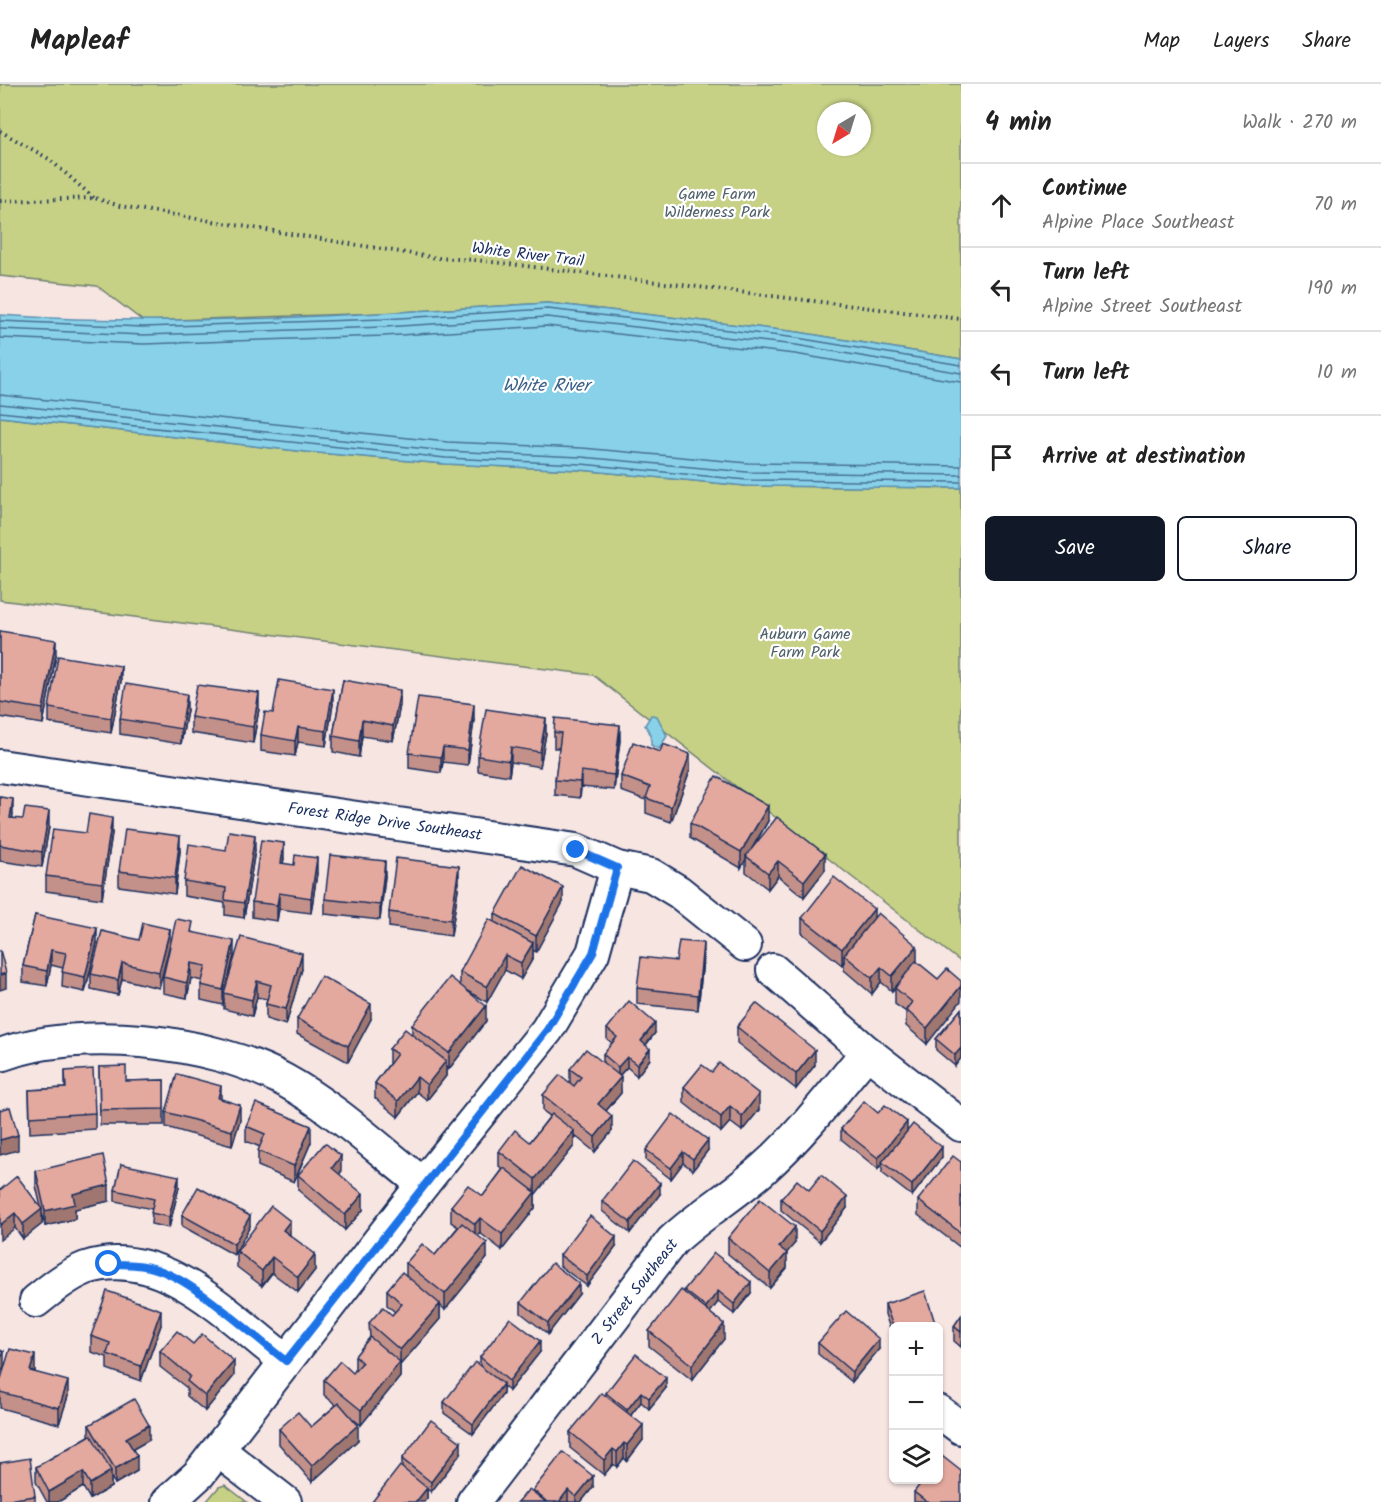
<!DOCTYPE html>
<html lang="en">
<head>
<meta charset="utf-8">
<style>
	:root { --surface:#fff; --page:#f6f6f6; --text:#222; --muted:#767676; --line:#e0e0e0; --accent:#111827 }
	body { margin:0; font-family:Kalam,sans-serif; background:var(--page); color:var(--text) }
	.controls { position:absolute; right:18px; bottom:18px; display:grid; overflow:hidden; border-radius:9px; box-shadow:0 2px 4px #0004 }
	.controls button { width:54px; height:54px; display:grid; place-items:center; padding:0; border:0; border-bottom:2px solid var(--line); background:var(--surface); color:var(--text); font:30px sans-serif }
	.compass { position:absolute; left:817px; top:18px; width:54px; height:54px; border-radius:50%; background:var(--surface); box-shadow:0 2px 4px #0004; rotate:218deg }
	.stop { position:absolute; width:18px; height:18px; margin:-14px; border:4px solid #1a73e8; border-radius:50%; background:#fff }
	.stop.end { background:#1a73e8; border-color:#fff; box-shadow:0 2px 6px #0008 }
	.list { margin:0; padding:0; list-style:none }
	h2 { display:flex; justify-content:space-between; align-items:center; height:78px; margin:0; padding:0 24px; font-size:26px }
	h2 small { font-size:20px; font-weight:400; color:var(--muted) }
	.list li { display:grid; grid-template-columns:39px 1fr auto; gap:18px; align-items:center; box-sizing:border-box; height:84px; padding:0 24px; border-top:2px solid var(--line) }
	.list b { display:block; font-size:22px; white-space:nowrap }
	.list p { margin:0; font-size:20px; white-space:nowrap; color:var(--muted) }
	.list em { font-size:20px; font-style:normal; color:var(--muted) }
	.actions { display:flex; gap:12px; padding:18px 24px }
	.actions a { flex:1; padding:14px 0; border:2px solid var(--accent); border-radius:9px; text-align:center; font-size:21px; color:var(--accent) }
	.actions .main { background:var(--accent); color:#fff }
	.icon { flex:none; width:33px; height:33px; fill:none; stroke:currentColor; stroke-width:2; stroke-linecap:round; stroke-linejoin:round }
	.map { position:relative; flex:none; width:961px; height:1418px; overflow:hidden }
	header { display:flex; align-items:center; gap:36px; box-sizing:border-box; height:84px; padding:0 30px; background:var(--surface); border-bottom:2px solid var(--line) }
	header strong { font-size:28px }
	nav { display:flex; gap:33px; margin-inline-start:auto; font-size:21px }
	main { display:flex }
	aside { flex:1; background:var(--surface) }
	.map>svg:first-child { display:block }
</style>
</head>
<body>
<header>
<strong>Mapleaf</strong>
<nav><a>Map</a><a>Layers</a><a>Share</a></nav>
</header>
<main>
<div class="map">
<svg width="961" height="1418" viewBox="0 0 961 1418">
	<rect width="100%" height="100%" fill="#f7e5e2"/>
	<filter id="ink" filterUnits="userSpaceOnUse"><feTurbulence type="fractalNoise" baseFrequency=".0167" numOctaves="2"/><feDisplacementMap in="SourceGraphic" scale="12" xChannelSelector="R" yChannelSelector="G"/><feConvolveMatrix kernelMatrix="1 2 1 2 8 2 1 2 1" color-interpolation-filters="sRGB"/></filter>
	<g filter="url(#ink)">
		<g fill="#c6d185" stroke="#708072" stroke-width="1.5" fill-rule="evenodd">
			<path d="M0,0h961v275l-163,-27 -250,-29 -165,10 -240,8 -46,-35 -97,-10zM826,27h36v36h-36z"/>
			<path d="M0,333l306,35 139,12 135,6 166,16 215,2v474l-368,-287 -593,-75z"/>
			<path d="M225,1401l22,17h-41l13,-15z"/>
		</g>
		<g fill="#88d1e8" stroke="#5c90b1" stroke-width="1.5">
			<path d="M548,219l250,29 163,27v129l-215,-2 -166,-16 -135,-6 -139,-12 -306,-35v-102c182,13 366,-1 548,-12z"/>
			<path d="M651,631l6,1 10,20 -8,13 -8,-4v-10l-6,-10z"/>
		</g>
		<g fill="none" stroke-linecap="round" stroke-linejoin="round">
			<g stroke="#477095" stroke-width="1.5">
				<path d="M0,237l143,6 240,-8 165,-10 249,29 164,27"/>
				<path d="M0,245l144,6 240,-8 163,-10 249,28 165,28"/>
				<path d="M0,254l144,6 240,-8 163,-10 248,28 166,28"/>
				<path d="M0,311l447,47 135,6 166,15 213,3"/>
				<path d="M0,320l446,47 135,6 166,15 214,3"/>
				<path d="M0,328l446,46 135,6 166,16 214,2"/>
			</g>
			<g stroke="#1b2f5e" stroke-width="36">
				<g id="minor">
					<path d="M0,682l576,84 41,18 34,7 28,17 66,53"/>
					<path d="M773,886l94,82 94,73"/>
					<path d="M0,971c80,-30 210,-15 284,25 51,28 94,69 139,104"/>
					<path d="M36,1217c15,-12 32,-26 50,-33 76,-25 145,51 200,93"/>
					<path d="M938,1327l23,17"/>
					<path d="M218,1366l67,52"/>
					<path d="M168,1418l31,-28 224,-290 124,-154 46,-77 24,-85"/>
					<path d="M473,1418l199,-261c29,-27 62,-46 91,-72 39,-35 71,-77 104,-117"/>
				</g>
			</g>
			<g stroke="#1b2f5e" stroke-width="4" stroke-dasharray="1.5 4.5" stroke-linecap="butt">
				<path d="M0,47l49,28 45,39"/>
				<path d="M0,117l95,-3 25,8 317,52 39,2 485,59"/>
			</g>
			<use href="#minor" stroke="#fff" stroke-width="32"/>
		</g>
		<g fill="#c39189" stroke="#1b2f5e" stroke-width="1.5">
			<path d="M0,547l56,24 -13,69 -43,-7z"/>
			<path d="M343,596l57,25 -7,36 -31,-5 -3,21 -26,-5v-16z"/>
			<path d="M121,597l-10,52 -62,-10v-15z"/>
			<path d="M333,620l-7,42 -28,-4 -3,14 -34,-5v-16l12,-22z"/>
			<path d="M259,625l-6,34 -62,-10v-16z"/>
			<path d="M187,626l-6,34 -61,-10v-15z"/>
			<path d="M474,636l-6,45 -25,-3 -2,11 -32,-5v-15z"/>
			<path d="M554,648l66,8 -6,50 -33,-3 -1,11 -25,-3v-15l4,-32h-5z"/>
			<path d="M546,649l-6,34 -29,-5 -2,14 -31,-5v-15z"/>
			<path d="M690,686l-19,52 -25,-9v-13l-25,-9v-15z"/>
			<path d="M0,713l13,17 -1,4 37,9 -7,40 -42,-6z"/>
			<path d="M768,737l-15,27 72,22 -21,27 -26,-21 -10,13 -22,-17v-13l-5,9 -51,-30v-15z"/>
			<path d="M86,749h26l-10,66 -56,-8v-15z"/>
			<path d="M226,766h29l-11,68 -19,-3v-12l-41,-7v-15z"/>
			<path d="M180,767l-5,43 -56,-8v-15z"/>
			<path d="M284,774l-1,6 34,9 -6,40 -32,-4 -2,12 -25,-4v-15z"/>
			<path d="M385,792l-5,44 -55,-6v-15z"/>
			<path d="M459,798l-8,54 -62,-9v-15z"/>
			<path d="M563,818l-27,50 -3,-2v8l-12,21 -16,-9 -18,32 -18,-10 17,29 -37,48 -3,-2v9l-19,24 -10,-8 -19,25 -23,-19v-15l14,-19v-15l23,-15v-9l48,-40v-13l35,-50v-8z"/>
			<path d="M35,831l62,28 -12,49 -23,-5 1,-19 -12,-3 -4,21 -24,-4v-16z"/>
			<path d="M802,834h72l43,44 21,17 -11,65 -21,-18v-14l-11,-8v-16l8,-10 -11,13 -11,-9 -9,12 -28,-24v-8l-2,3 -40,-32z"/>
			<path d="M170,845l-11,59 -37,-9 -4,16 -27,-6v-15l48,-34z"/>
			<path d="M193,848l41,24 -5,21 73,-8 -16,56 -20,-6v-15l1,-5 -10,-2 -5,19 -28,-7v-11l-1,7 -22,-5v-15l1,-4 -11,-3 -4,20 -24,-5v-16z"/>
			<path d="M703,875l-5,51 -61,-6v-16l39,-27z"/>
			<path d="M961,925v49l-6,8 -19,-16v-11z"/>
			<path d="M297,935h74l-23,43 -51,-28z"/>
			<path d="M737,943l78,38 -19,24 -59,-46z"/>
			<path d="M607,945l48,4 -9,12 4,14 -13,17 -10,-9 -8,9 2,17 -15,18 6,20 -17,21 -21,-17v11l-39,48v14l-33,42 -22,-17 -2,3 9,22 -42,52 -5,-5v14l-40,46v12l-39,48 -7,-5 4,20 -46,42 -33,-38v-15l32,-2 25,-22 -12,-10v-15l29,-7 2,-1v-16l15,-18 -1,-15 23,-8 3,-3 -8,-7v-15l19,-14v-13l29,-8 23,-28 -7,-5v-16l32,-10 20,-27 -4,-3v-15l31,-9 20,-26 -7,-5v-16l27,-11v-15l33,-6v-9l9,-11 -5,-4z"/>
			<path d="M99,983l27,14 38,-1v45h-64z"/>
			<path d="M65,987l30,42v16l-65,4 -1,-43 36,-2z"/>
			<path d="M684,1003l75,23 -17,21 -12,-9 -9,10 -37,-29z"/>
			<path d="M221,1015l19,21 -8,26 -66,-19v-15z"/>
			<path d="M878,1029l29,18 35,26 -30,39 -30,-23v-10l-4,6 -37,-30v-10z"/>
			<path d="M246,1042l65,16 -17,40 -36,-16v-15l2,-4 -14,-6z"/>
			<path d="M646,1066h62l-15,20 -10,-7 -12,16 -25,-19z"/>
			<path d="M961,1078v86l-43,-33v-15z"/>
			<path d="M36,1087l73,30 -34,8v10l-30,7 -3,-13v11l-19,15 -8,-11 -15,-38 41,17 -5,-21z"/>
			<path d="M341,1088l-2,2 24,36 -18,20 -47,-40v-15z"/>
			<path d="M179,1103l-10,41 -18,-4 1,-15 -37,-8v-11z"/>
			<path d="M660,1110l-30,39 -28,-22v-10z"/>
			<path d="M781,1115l66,9 -27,34 -39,-32z"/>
			<path d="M182,1131l68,11 -16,29 -52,-29z"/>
			<path d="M290,1151l25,35 -17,22 -26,-19 -10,13 -25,-19v-16z"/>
			<path d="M728,1154l67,5 -9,10 1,15 -17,20 -42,-34z"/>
			<path d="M616,1163l-29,39 -27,-20v-11z"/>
			<path d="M684,1206l67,3 -17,21 -16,-12 -8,10 14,27 -32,41 -43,-34v-15l35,-39z"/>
			<path d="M579,1210l-31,40 -27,-21v-11z"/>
			<path d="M885,1220l9,22v14l-9,-26z"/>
			<path d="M961,1232v31l-7,-6v-15z"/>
			<path d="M161,1241l-20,56 -34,-12v-12l-16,-5v-16z"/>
			<path d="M818,1259l61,6 -27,33 -34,-28z"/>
			<path d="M193,1260l41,32 -29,35 -18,-15v-8l-27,-21v-16z"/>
			<path d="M540,1268l-31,39 -6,-5v8l-30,40 -29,-21v-11l36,-36v-9z"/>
			<path d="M35,1287v1l33,24 -9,28 -59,-16v-26z"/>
			<path d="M666,1304l-17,21 -8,-7 -10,13 12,25 -16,21 -3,-3 -7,9 -4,-3 -9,11 -34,-27v-16l36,-36v-3z"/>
			<path d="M89,1341l60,15 -16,9 4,22 -22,13 -4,-7v10l-21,12 -7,-12 -25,15h-11l-11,-20v-15l53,-31z"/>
			<path d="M461,1369l-30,39 -4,-3v9l-25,-30v-9z"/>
			<path d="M0,1379l35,33v6h-35z"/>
			<path d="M593,1403l-12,15h-12l-1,-1 -1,1h-49l15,-10v-2z"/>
			<path d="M914,1408l47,10h-47z"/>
		</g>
		<g fill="#9f766f" stroke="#1b2f5e" stroke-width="1.5">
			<path d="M56,556v15l-13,69v-15z"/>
			<path d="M121,582v15l-10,52v-15z"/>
			<path d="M333,605v15l-7,42v-15z"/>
			<path d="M400,606v15l-7,36v-15z"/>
			<path d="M259,609v16l-6,34v-16z"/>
			<path d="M187,610v16l-6,34v-15z"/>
			<path d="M474,620v16l-6,45v-15z"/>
			<path d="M546,634v15l-6,34v-15z"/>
			<path d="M362,636v16l-3,21v-16z"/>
			<path d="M620,641v15l-6,50v-15z"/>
			<path d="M298,643v15l-3,14v-15z"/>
			<path d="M443,663v15l-2,11v-16z"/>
			<path d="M511,663v15l-2,14v-15z"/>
			<path d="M690,670v16l-19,52v-15z"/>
			<path d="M581,687v16l-1,11v-16z"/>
			<path d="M13,715v15l-3,19v-15z"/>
			<path d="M768,722v15l-21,36 -1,-1v3l-5,9v-16z"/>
			<path d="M49,727v16l-7,40v-15z"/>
			<path d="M112,734v15l-10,66v-16z"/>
			<path d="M255,751v15l-11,68v-15z"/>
			<path d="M180,752v15l-5,43v-16z"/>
			<path d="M284,759v15l-3,21v-16z"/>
			<path d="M825,770v16l-21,27v-16z"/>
			<path d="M317,774v15l-6,40v-15z"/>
			<path d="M385,777v15l-5,44v-15z"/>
			<path d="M778,777v15l-10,13v-16z"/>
			<path d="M459,782v16l-8,54v-16z"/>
			<path d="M563,803v15l-27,50v-16z"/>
			<path d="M279,809v16l-2,12v-16z"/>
			<path d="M874,825v16l-30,30v7l-2,3v-16z"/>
			<path d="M97,844v15l-12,49v-15z"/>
			<path d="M170,845v15l-11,44v-16z"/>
			<path d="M234,857v15l-9,37h-1l-1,12v-15z"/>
			<path d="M533,859v15l-12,21v-16z"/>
			<path d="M703,859v16l-5,51v-15z"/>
			<path d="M917,862v16l-25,29v-15z"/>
			<path d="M51,866v15l-4,21v-15z"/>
			<path d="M302,869v16l-16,56v-16z"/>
			<path d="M505,871v15l-18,32v-15z"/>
			<path d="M122,879v16l-4,16v-15z"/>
			<path d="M191,879v15l-4,20v-15z"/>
			<path d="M881,883v15l-9,12v-16z"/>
			<path d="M6,889v15l-6,2v-15z"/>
			<path d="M257,897v16l-5,19v-16z"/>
			<path d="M961,902v15l-34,43v-16z"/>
			<path d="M371,920v15l-23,43v-16z"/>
			<path d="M486,922v15l-37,48v-16z"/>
			<path d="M655,939v10l-14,18v-10z"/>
			<path d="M961,964v10l-6,8v-11z"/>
			<path d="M650,965v10l-13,17v-11z"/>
			<path d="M815,966v15l-19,24v-15z"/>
			<path d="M627,973v10l-9,10v-10z"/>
			<path d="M446,977v15l-19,24v-15z"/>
			<path d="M417,993v15l-19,25v-16z"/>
			<path d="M621,993v16l-23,27v-16z"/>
			<path d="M221,1002v15l-3,-3z"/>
			<path d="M759,1010v16l-17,21v-15z"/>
			<path d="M240,1021v15l-8,26v-15z"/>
			<path d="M730,1022v16l-9,10v-15z"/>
			<path d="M612,1032v15l-17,21v-15z"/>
			<path d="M907,1038v11l-29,36v-11z"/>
			<path d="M311,1042v16l-17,40v-16z"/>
			<path d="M574,1047v15l-39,49v-16z"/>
			<path d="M18,1051v15l-18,5v-15z"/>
			<path d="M708,1056v10l-15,20v-11z"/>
			<path d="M942,1063v10l-30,39v-11z"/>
			<path d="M683,1068v11l-12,16v-11z"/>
			<path d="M341,1072v16l-9,11v-15z"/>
			<path d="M179,1092v11l-10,41v-11z"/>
			<path d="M660,1099v11l-30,39v-11z"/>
			<path d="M109,1101v16l-34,8v10l-30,7v-15l28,-17z"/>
			<path d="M535,1108v16l-33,42v-16z"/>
			<path d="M363,1110v16l-18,20v-15z"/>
			<path d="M847,1113v11l-27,34v-11z"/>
			<path d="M42,1125v15l-19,15v-15z"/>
			<path d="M15,1129v15l-15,12v-15z"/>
			<path d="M250,1132v10l-16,29v-11z"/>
			<path d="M480,1134v15l-5,7v-16z"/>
			<path d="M290,1137v15l-7,-6z"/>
			<path d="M795,1143v16l-16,19v-15z"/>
			<path d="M616,1153v10l-29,39v-10z"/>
			<path d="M487,1159v15l-42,52v-16z"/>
			<path d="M787,1169v15l-17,20v-15z"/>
			<path d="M315,1170v16l-17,22v-15z"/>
			<path d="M272,1173v16l-10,13v-15z"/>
			<path d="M751,1198v11l-17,21v-10z"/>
			<path d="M579,1200v10l-31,40v-11z"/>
			<path d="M718,1207v11l-12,16v-11z"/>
			<path d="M440,1220v15l-40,46v-15z"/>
			<path d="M161,1226v15l-20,56v-15z"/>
			<path d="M724,1240v15l-32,41v-15z"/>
			<path d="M879,1255v10l-27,33v-10z"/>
			<path d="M540,1257v11l-31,39v-10z"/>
			<path d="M4,1268v15l-4,7v-15z"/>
			<path d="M35,1271v16l-5,15v-15z"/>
			<path d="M234,1277v15l-29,35v-15z"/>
			<path d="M400,1278v15l-39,48v-15z"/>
			<path d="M666,1294v10l-17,21v-11z"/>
			<path d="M68,1297v15l-9,28v-16z"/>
			<path d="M503,1300v10l-30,40v-10z"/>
			<path d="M641,1308v10l-14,18v-10z"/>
			<path d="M149,1341v15l-23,13v-15z"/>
			<path d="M358,1341v15l-46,42v-16z"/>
			<path d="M643,1341v15l-16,21v-16z"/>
			<path d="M461,1358v11l-30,39v-10z"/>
			<path d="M624,1359v15l-7,9v-15z"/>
			<path d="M613,1365v15l-9,11v-15z"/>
			<path d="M137,1372v15l-22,13v-15z"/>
			<path d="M111,1387v16l-21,12v-15z"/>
			<path d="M83,1388v15l-25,15h-9v-10z"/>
			<path d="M593,1392v11l-12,15h-5v-5z"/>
			<path d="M427,1404v10l-3,4h-8z"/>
			<path d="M568,1406v11l-1,1h-8z"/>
		</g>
		<g fill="#e3a99f" stroke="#1b2f5e" stroke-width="1.5">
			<path d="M0,547l56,9 -13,69 -43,-7z"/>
			<path d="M58,572l63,10 -10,52 -62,-10z"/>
			<path d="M279,596l54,9 -7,42 -28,-4 -3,14 -34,-6 4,-23 8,1z"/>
			<path d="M343,596l57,10 -7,36 -31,-6 -3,21 -26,-5z"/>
			<path d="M126,600l61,10 -6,35 -61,-10z"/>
			<path d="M197,601l62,8 -6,34 -62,-10z"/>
			<path d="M418,613l56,7 -6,46 -25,-3 -2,10 -32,-4z"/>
			<path d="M486,625l60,9 -6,34 -29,-5 -2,14 -31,-5z"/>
			<path d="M555,634l65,7 -6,50 -33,-4 -1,11 -25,-2 6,-47 -7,-1z"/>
			<path d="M633,658l27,10 3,-8 27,10 -19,53 -25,-9 4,-11 -29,-11z"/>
			<path d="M716,692l52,30 -27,46 -51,-29z"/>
			<path d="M0,713l13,2 -3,19 13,1 2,-11 24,3 -7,41 -42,-7z"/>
			<path d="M89,730l23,4 -10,65 -56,-7 7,-47 33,4z"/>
			<path d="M777,733l48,37 -21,27 -26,-20 -10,12 -22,-17z"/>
			<path d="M125,745l55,7 -5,42 -56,-7z"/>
			<path d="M229,747l26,4 -11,68 -19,-3 1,-12 -42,-7 5,-37 37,6z"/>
			<path d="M261,756l23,3 -3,20 13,2 1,-10 22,3 -6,40 -32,-5 -2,12 -25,-3z"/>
			<path d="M330,771l55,6 -5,44 -55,-6z"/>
			<path d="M396,774l63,8 -8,54 -62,-8z"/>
			<path d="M522,781l41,22 -27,49 -41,-22z"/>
			<path d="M834,793l40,32 -32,40 -40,-31z"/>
			<path d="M878,829l39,33 -25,30 -11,-9 -9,11 -28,-23z"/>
			<path d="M35,831l62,13 -12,49 -23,-5 4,-19 -15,-3 -4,21 -24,-5z"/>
			<path d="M176,835l17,3 -2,10 43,9 -11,49 -22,-5 5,-19 -15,-3 -4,20 -24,-6z"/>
			<path d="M489,835l44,24 -12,20 -16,-8 -18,32 -27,-15z"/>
			<path d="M143,839l27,6 -11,43 -37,-9 -4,17 -27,-6 11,-43 37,9z"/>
			<path d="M241,853l61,16 -16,56 -20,-5 5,-19 -14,-4 -5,19 -28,-7z"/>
			<path d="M679,857l24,2 -5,52 -61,-7 4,-31 35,4z"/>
			<path d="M0,866l6,23 -6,2z"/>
			<path d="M916,877l22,18 9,-10 14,12v5l-34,42 -21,-18 6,-8 -17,-14z"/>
			<path d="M321,892l50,28 -23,42 -51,-27z"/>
			<path d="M450,893l36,29 -37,47 -37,-28z"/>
			<path d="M629,917l26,22 -14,18 9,8 -13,16 -10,-8 -9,10 -15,-13 14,-17 -10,-8z"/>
			<path d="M756,919l59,47 -19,24 -59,-47z"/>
			<path d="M961,925v39l-6,7 -19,-16z"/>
			<path d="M405,945l41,32 -19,24 -10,-8 -19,24 -23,-18 22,-29 -8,-5z"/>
			<path d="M586,965l35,28 -23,27 14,12 -17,21 -52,-42 17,-20 14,11 7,-9 -11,-8z"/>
			<path d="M719,979l40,31 -17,22 -12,-10 -9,11 -37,-30 18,-22 10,7z"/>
			<path d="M126,982v15l38,-1v29l-64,1 -1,-43z"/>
			<path d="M93,985l2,44 -65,4 -1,-27 37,-2 -1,-17z"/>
			<path d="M177,990l44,12 -3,12 22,7 -8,26 -66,-19z"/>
			<path d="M864,1017l14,12 7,-8 22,17 -29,36 -37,-29z"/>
			<path d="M256,1019l55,23 -17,40 -36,-15 7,-17 -19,-8z"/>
			<path d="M10,1023l8,28 -18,5v-30z"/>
			<path d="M552,1030l22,17 -39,48 -36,-28 16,-21 15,12z"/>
			<path d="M673,1030l35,26 -15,19 -10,-7 -12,16 -25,-18z"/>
			<path d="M913,1040l29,23 -30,38 -30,-23z"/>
			<path d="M325,1059l16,13 -9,12 31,26 -18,21 -47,-40z"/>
			<path d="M103,1071l6,30 -36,9 2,10 -30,7 -9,-40z"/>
			<path d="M953,1072l8,6v71l-43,-33z"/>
			<path d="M633,1077l27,22 -30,39 -28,-21z"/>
			<path d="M121,1080l58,12 -10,41 -18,-4 3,-14 -39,-9z"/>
			<path d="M504,1084l31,24 -33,42 -22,-16 -5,6 -24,-18 17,-21 15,11z"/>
			<path d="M821,1091l26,22 -27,34 -39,-32 16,-19 12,10z"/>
			<path d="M17,1092l25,33 -19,15 -8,-11 -15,12v-35z"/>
			<path d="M198,1103l52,29 -16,28 -52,-29z"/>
			<path d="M760,1115l35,28 -16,20 8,6 -17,20 -42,-35z"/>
			<path d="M271,1122l19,15 -7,9 32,24 -17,23 -26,-20 -10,14 -25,-20z"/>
			<path d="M590,1132l26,21 -29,39 -27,-21z"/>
			<path d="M462,1139l25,20 -42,51 -39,-31 16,-19 13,11z"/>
			<path d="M714,1169l37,29 -17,22 -16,-13 -12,16 -22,-17z"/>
			<path d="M552,1179l27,21 -31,39 -27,-21z"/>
			<path d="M402,1188l38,32 -40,46 -31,-27 14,-16 9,8 10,-11 -15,-14z"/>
			<path d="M681,1206l43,34 -32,41 -43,-34z"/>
			<path d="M107,1207l54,19 -20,56 -34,-12 3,-11 -19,-7z"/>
			<path d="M925,1207l11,35h-42v3l-9,-25z"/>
			<path d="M846,1227l33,28 -27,33 -34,-29z"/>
			<path d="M961,1232v16l-7,-6z"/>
			<path d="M510,1234l30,23 -31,40 -29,-24z"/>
			<path d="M177,1247l16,13 9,-10 32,27 -29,35 -18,-15 3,-5 -30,-25z"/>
			<path d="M370,1253l30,25 -39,48 -37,-30 16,-19 13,12 9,-10 -7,-7z"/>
			<path d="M10,1265l25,6 -5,16 38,10 -9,27 -59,-16v-10z"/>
			<path d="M0,1266l4,2 -4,7z"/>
			<path d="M636,1270l30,24 -17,20 -8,-6 -14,18 -21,-17z"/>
			<path d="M475,1278l28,22 -30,40 -29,-22z"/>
			<path d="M602,1309l41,32 -16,20 -3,-2 -7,9 -4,-3 -9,11 -34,-28z"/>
			<path d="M134,1315l15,26 -23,13 11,18 -22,13 -26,-44z"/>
			<path d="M339,1319l19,22 -46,41 -33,-37 19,-17 13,15z"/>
			<path d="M431,1336l30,22 -30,40 -29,-23z"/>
			<path d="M91,1351l20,36 -21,13 -7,-12 -34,20 -13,-25z"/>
			<path d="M563,1368l30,24 -17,21 -8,-7 -9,12h-12l-14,-12z"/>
			<path d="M942,1372l19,15v31h-34l-13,-10 10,-13h15v-18z"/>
			<path d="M30,1374l5,38 -35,5v-38z"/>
			<path d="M400,1382l27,22 -11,14h-44z"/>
			<path d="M529,1405l17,13h-28z"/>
		</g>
	</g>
	<g fill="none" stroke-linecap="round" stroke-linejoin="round" filter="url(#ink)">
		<path stroke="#1a73e8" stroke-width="8" d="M109,1180c16,0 34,0 50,6 38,13 93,65 127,91l261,-331 46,-77 24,-85 -41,-18"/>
	</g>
	<g text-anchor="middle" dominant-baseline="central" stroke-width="4.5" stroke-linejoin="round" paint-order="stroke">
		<g font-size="16" fill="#4e606a" stroke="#fff">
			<text x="717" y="110">Game Farm<tspan x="717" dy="18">Wilderness Park</tspan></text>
			<text x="805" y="550">Auburn Game<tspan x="805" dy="18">Farm Park</tspan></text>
		</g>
		<g font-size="16" fill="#1b2f5e" stroke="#fff">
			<text transform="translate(528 171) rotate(7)">White River Trail</text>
			<text transform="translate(385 738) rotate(8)">Forest Ridge Drive Southeast</text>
			<text transform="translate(635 1208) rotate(-52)">Z Street Southeast</text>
		</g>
		<g font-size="18" font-style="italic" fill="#3c6087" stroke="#fff">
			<text x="546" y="302">White River</text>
		</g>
	</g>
</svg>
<div class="controls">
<button>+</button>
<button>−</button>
<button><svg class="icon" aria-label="layers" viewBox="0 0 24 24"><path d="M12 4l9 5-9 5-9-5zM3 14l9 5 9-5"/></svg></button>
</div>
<svg class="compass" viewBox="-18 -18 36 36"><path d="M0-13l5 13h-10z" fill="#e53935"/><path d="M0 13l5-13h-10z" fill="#767676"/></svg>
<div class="stop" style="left:109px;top:1180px"></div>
<div class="stop end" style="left:576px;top:766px"></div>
</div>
<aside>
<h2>4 min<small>Walk · 270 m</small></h2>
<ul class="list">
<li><svg class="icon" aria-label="ahead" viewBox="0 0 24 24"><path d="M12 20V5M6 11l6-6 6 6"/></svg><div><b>Continue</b><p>Alpine Place Southeast</p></div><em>70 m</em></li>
<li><svg class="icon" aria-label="left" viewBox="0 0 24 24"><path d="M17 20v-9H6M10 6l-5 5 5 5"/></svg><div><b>Turn left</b><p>Alpine Street Southeast</p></div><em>190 m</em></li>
<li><svg class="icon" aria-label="left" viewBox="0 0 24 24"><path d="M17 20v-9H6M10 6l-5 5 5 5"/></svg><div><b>Turn left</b></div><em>10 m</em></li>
<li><svg class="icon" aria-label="arrive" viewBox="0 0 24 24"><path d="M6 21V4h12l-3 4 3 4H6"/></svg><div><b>Arrive at destination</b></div></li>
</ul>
<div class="actions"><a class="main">Save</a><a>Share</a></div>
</aside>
</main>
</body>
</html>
